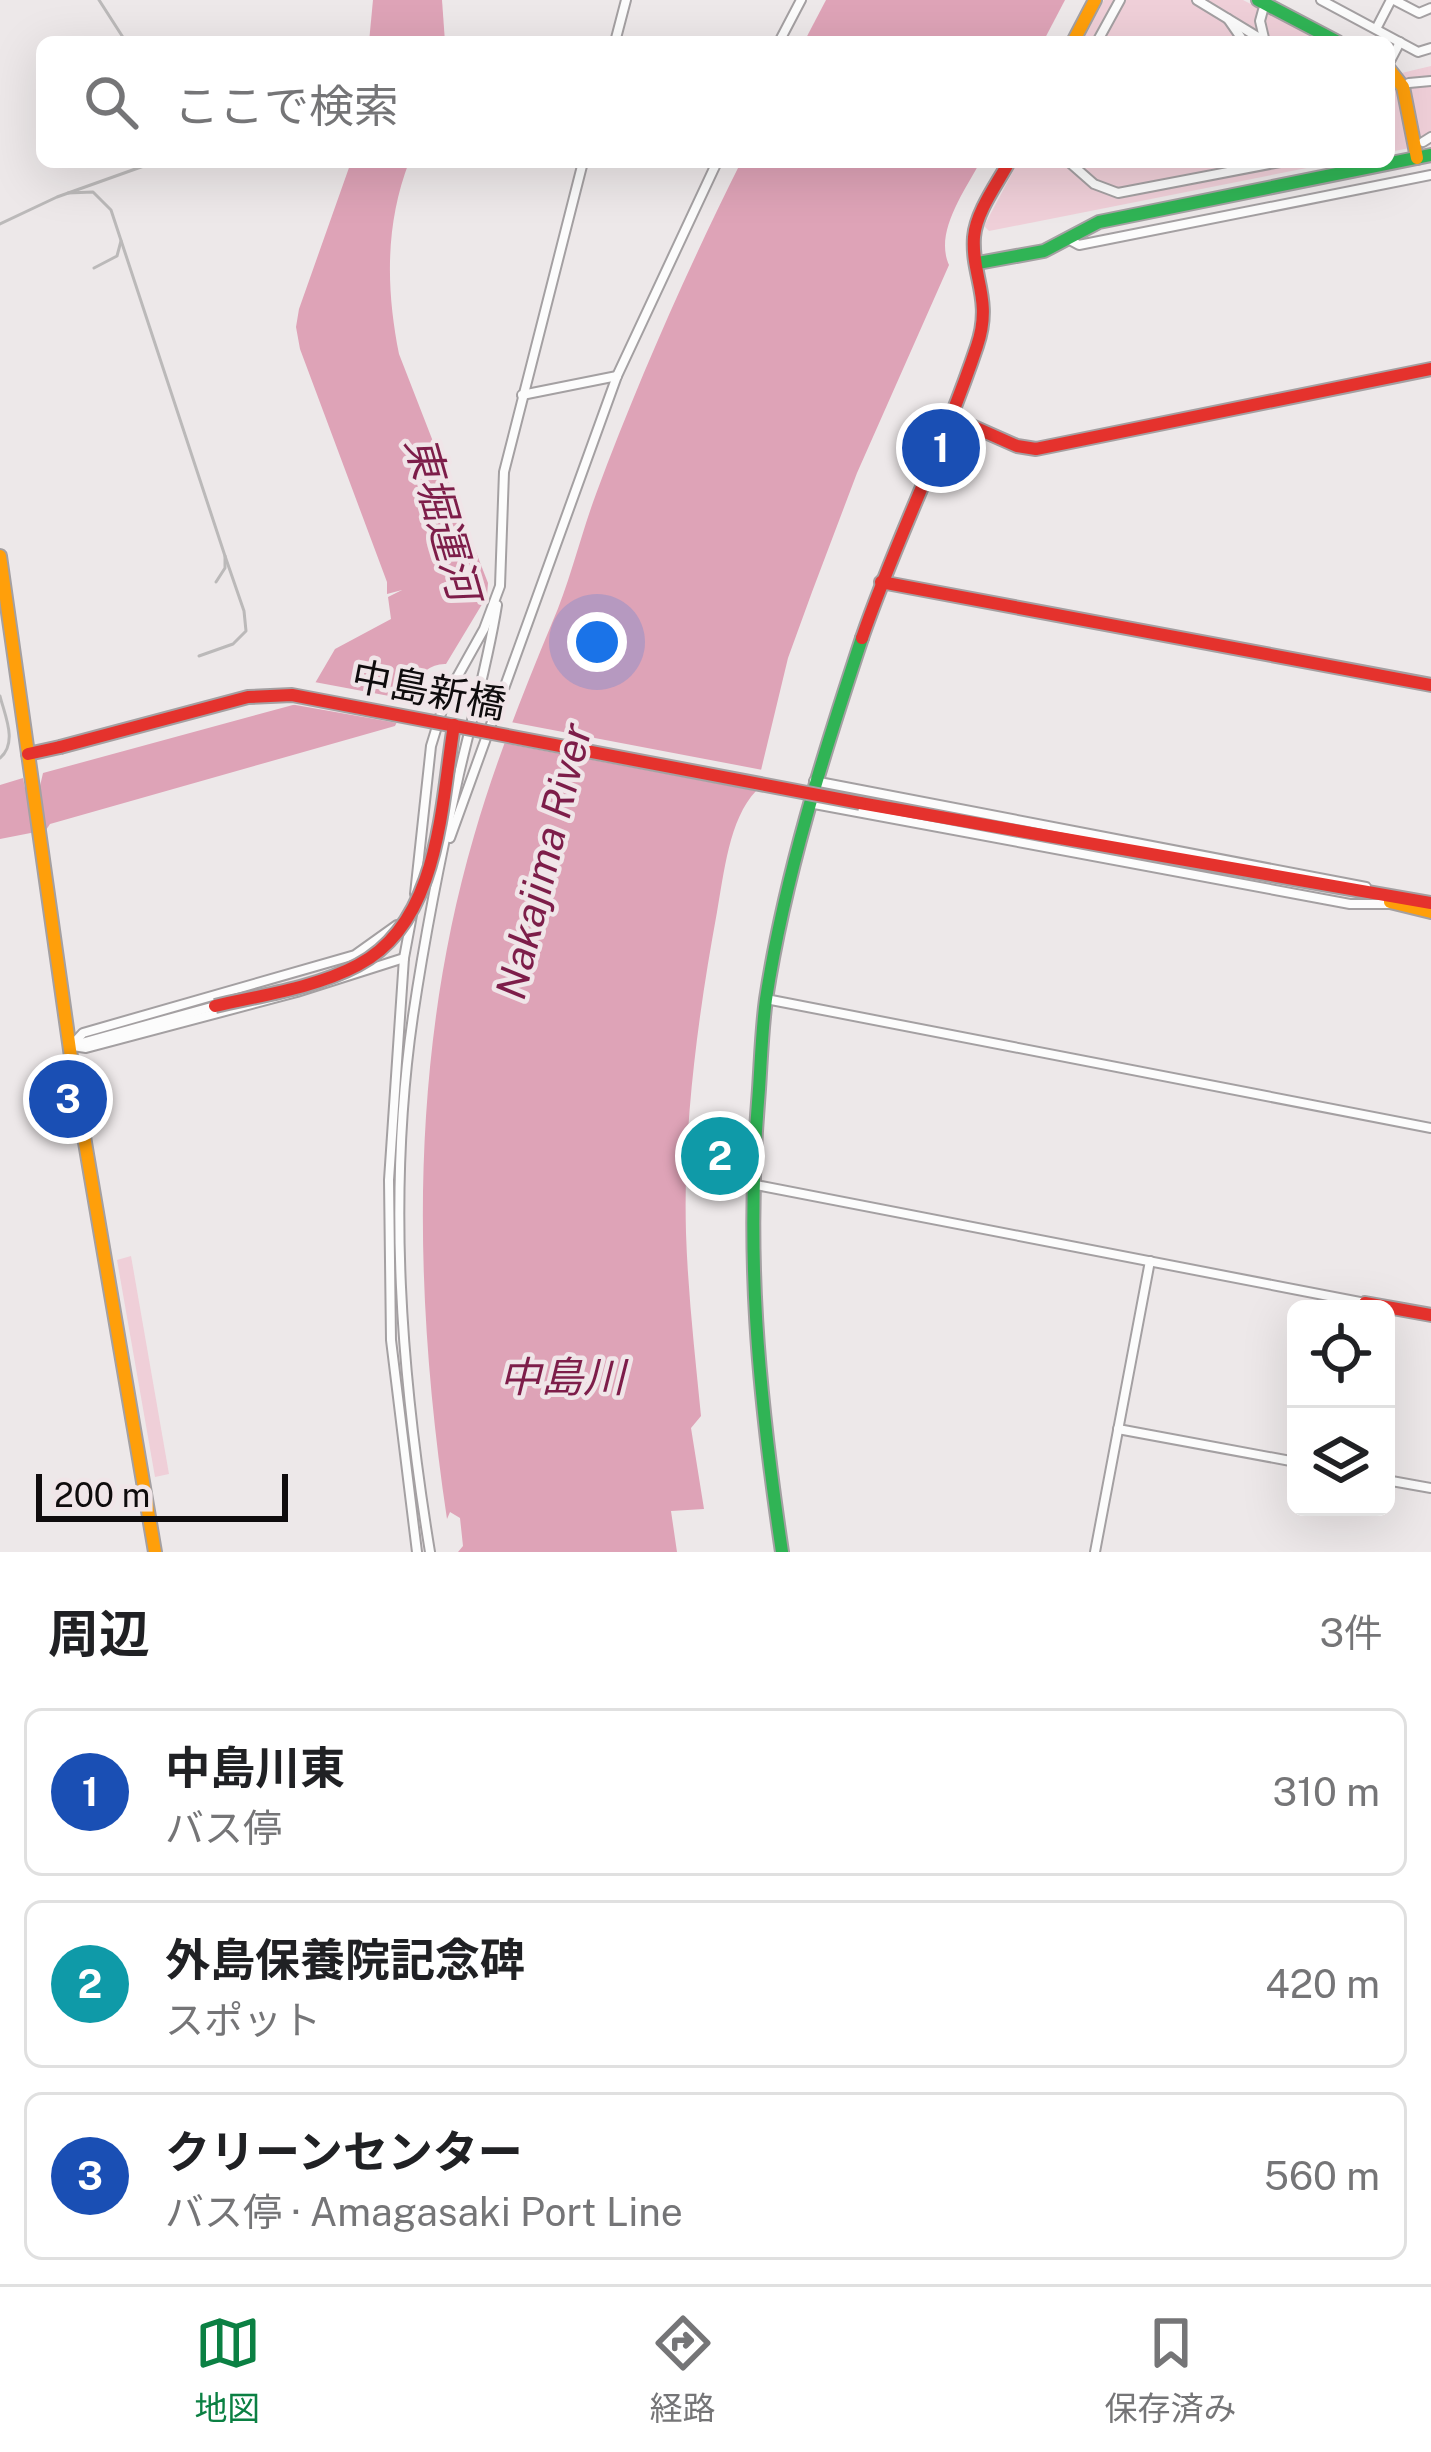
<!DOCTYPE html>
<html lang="ja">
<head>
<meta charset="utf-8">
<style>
	:root { --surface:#fff; --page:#f6f6f6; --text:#202124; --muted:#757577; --line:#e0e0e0; --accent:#0b8043 }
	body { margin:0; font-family:"Public Sans","Noto Sans JP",sans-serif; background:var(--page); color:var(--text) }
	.controls { position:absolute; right:36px; bottom:36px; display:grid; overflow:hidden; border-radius:18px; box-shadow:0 12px 48px #0002 }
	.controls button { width:108px; height:108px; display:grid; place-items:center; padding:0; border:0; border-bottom:3px solid var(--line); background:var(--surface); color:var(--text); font:60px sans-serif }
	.scale { position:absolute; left:36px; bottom:30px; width:252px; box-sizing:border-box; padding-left:12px; border:6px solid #0f0c0d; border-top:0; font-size:33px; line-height:42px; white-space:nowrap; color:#0f0c0d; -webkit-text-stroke:9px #f0e5e8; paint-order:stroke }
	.you { position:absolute; left:597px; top:642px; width:42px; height:42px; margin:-30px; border:9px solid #fff; border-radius:50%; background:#1a73e8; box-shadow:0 0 0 18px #1a73e833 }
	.badge { display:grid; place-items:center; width:78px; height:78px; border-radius:50%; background:var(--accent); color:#fff; font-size:39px; font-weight:700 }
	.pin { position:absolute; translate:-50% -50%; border:6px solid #fff; box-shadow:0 3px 12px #0006 }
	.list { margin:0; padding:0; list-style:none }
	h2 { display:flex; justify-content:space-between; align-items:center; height:156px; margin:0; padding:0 48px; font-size:51px }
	h2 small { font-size:39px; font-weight:400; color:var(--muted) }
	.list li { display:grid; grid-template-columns:78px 1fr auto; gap:36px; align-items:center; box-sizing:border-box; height:168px; margin:0 24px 24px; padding:0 24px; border:3px solid var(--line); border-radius:18px }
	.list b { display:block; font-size:45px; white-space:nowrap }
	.list p { margin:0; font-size:39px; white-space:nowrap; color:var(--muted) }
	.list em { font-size:39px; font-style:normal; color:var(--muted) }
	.icon { flex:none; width:66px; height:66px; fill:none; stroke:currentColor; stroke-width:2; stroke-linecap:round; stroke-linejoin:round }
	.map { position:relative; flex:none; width:1431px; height:1552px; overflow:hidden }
	.search { position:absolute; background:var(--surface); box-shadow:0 12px 48px #0002; left:36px; right:36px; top:36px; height:132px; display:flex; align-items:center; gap:30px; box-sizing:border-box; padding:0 42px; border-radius:18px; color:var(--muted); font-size:45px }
	.sheet { height:732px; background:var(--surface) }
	nav { display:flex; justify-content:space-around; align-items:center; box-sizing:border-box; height:168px; border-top:3px solid var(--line); background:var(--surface); font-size:33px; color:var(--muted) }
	nav a { display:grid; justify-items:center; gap:6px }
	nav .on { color:var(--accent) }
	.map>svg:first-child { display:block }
</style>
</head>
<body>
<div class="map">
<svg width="1431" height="1552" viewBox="0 0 1431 1552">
	<rect width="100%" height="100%" fill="#ede8e9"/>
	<g fill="#efcfd8">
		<path d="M1104,0h139l81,42h-242z"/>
		<path d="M1431,66v78l-42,8v-76z"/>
		<path d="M1018,162h319l-348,69 -5,-5z"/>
		<path d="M131,1256l38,218 -14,3 -38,-217z"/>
	</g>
	<g fill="#dea3b7">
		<path d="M373,0h69l3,42h-76z"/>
		<path d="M826,0h239l-22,42h-239z"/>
		<path d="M351,162h58c-24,63 -23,127 -10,192l89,229 -1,13 -41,68c-31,-1 -38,38 -51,62l-345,98 -4,6 -46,9v-54l23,-7 2,10 15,-2 3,-13 261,-71 31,-53 56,-30 -3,-22 14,-7 -15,4v-12l-87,-233 -4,-22 3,-18z"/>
		<path d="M741,162h239c-15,29 -46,70 -31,103l-92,208 -45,119 -24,66 -32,133c-27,28 -32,83 -39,121 -19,104 -34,214 -31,321 2,61 9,122 15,183l-10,12 13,81 -33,2 6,41h-219l5,-6 -3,-28 -10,-6 -3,7c-34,-228 -38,-460 27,-683 21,-73 49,-143 78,-213 18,-41 28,-86 44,-129 42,-113 91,-224 145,-332z"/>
	</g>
	<g fill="#ede8e9">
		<path d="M309,681l107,20 -13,23 -113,-20 13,-8z"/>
		<path d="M506,721l262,50 -6,21 -264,-50z"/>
	</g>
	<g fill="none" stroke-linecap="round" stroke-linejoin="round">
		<g stroke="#a4a0a2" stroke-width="12">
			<g id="street">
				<path d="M1197,0l69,42"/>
				<path d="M1321,0l97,52 13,-4"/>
				<path d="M1394,0l25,13 12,-5"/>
				<path d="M1263,10l-3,11 4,17"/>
				<path d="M1228,19l16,23"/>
				<path d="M1376,29l15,-29"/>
				<path d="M615,42l11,-42"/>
				<path d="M779,42l22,-42"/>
				<path d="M1097,42l23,-42"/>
				<path d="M1389,63l11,-21"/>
				<path d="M1409,83l22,-2"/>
				<path d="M1423,142l8,-5"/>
				<path d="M1069,162l25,22 24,9 162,-31"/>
				<path d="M1066,238l13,7 352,-70"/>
				<path d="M522,395l95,-19"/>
				<path d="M814,781l552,106"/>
				<path d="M809,803l541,101h40"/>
				<path d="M450,838l167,-462 100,-214"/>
				<path d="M415,894l16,-148 15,-49 38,-68 16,-43 4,-114 79,-310"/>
				<path d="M412,915l-8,43 -15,222 2,160 26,212"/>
				<path d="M766,999l665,129"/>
				<path d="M78,1044l137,-38"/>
				<path d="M71,1046l12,-13 272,-78 42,-30"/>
				<path d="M73,1046l13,2 211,-56 107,-34"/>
				<path d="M751,1184l614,119 -1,6"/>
				<path d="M1118,1429l178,33"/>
				<path d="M1386,1480l45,8"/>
				<path d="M430,1552c-29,-177 -43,-357 -17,-536 12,-81 28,-162 46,-242 13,-56 29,-112 38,-169"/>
				<path d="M1095,1552l55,-291"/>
			</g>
		</g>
		<g stroke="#a4a0a2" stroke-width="16">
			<g id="fast">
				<path d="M1258,0l80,42"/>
				<path d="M978,263l66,-12 55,-29 332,-67"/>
				<path d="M782,1552c-24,-162 -37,-299 -23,-463 2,-30 3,-61 7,-90 19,-124 57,-243 96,-361"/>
			</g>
		</g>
		<g stroke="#a4a0a2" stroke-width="16">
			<g id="slow">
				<path d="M1073,42l22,-42"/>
				<path d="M1389,69l14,18 14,71"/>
				<path d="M0,556l74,522 81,474"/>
				<path d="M1390,902l41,10"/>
			</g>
		</g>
		<g stroke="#a4a0a2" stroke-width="16">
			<g id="jam">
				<path d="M947,415l70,31 19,3 395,-80"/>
				<path d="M881,582l550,103"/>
				<path d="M862,638c34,-99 82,-193 115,-292 16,-47 -6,-70 -3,-109 2,-25 23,-53 35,-75"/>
				<path d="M28,754l32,-7"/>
				<path d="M860,803l571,100"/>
				<path d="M1365,1303l66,12"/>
			</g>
		</g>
		<use href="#street" stroke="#fcfcfc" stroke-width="8"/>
		<use href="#fast" stroke="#30b455" stroke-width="12"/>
		<use href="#slow" stroke="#ff9f0a" stroke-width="12"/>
		<use href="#jam" stroke="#e5322d" stroke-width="12"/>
		<g stroke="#bbb9b9" stroke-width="3">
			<path d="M99,0l27,42"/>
			<path d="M68,193l25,-1 18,18 114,346v12l-9,14"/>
			<path d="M0,224l57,-27 98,-35"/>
			<path d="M94,268l23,-12 4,-15"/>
			<path d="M199,656l34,-12 13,-13 -2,-20 -19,-55"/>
			<path d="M0,696c5,20 18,47 0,62"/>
		</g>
		<g stroke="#a4a0a2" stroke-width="16" stroke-linecap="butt">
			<g id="jam-bridge">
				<path d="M60,747l188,-50 44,-2 568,108"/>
				<path d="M215,1006c47,-11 100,-18 143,-41 82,-43 83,-160 96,-240"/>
			</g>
		</g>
		<use href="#jam-bridge" stroke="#e5322d" stroke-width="12"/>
	</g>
	<g text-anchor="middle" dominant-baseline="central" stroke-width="9" stroke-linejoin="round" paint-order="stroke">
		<g font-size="39" fill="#0f0c0d" stroke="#f0e5e8">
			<text transform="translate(429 690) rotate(11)">中島新橋</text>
		</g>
		<g font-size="42" font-style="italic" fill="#7d1d49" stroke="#f0e5e8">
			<text transform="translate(443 518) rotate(74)">東堀運河</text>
			<text transform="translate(543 861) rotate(-76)">Nakajima River</text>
			<text x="562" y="1376">中島川</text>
		</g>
	</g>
</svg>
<div class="controls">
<button><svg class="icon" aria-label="locate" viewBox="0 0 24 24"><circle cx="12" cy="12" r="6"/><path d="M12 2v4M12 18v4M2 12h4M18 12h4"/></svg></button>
<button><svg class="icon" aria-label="layers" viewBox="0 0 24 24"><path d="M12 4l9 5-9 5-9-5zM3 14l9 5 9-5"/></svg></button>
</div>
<div class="scale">200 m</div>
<div class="you"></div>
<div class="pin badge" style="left:941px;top:448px;background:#1a4fb4">1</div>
<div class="pin badge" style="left:720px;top:1156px;background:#0f9aa8">2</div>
<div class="pin badge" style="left:68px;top:1099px;background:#1a4fb4">3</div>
<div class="search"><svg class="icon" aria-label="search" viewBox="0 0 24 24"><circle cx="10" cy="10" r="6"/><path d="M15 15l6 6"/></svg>ここで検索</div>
</div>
<section class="sheet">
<h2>周辺<small>3件</small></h2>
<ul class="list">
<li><span class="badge" style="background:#1a4fb4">1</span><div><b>中島川東</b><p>バス停</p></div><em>310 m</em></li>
<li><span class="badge" style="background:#0f9aa8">2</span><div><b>外島保養院記念碑</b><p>スポット</p></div><em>420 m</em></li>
<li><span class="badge" style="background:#1a4fb4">3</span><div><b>クリーンセンター</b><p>バス停 · Amagasaki Port Line</p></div><em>560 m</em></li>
</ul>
</section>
<nav>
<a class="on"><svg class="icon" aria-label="map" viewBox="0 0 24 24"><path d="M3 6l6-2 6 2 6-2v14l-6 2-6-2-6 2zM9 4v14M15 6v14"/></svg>地図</a>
<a><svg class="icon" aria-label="directions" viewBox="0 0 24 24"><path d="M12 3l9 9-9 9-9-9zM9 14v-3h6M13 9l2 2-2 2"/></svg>経路</a>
<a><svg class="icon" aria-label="saved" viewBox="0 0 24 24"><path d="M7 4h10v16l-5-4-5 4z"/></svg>保存済み</a>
</nav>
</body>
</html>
